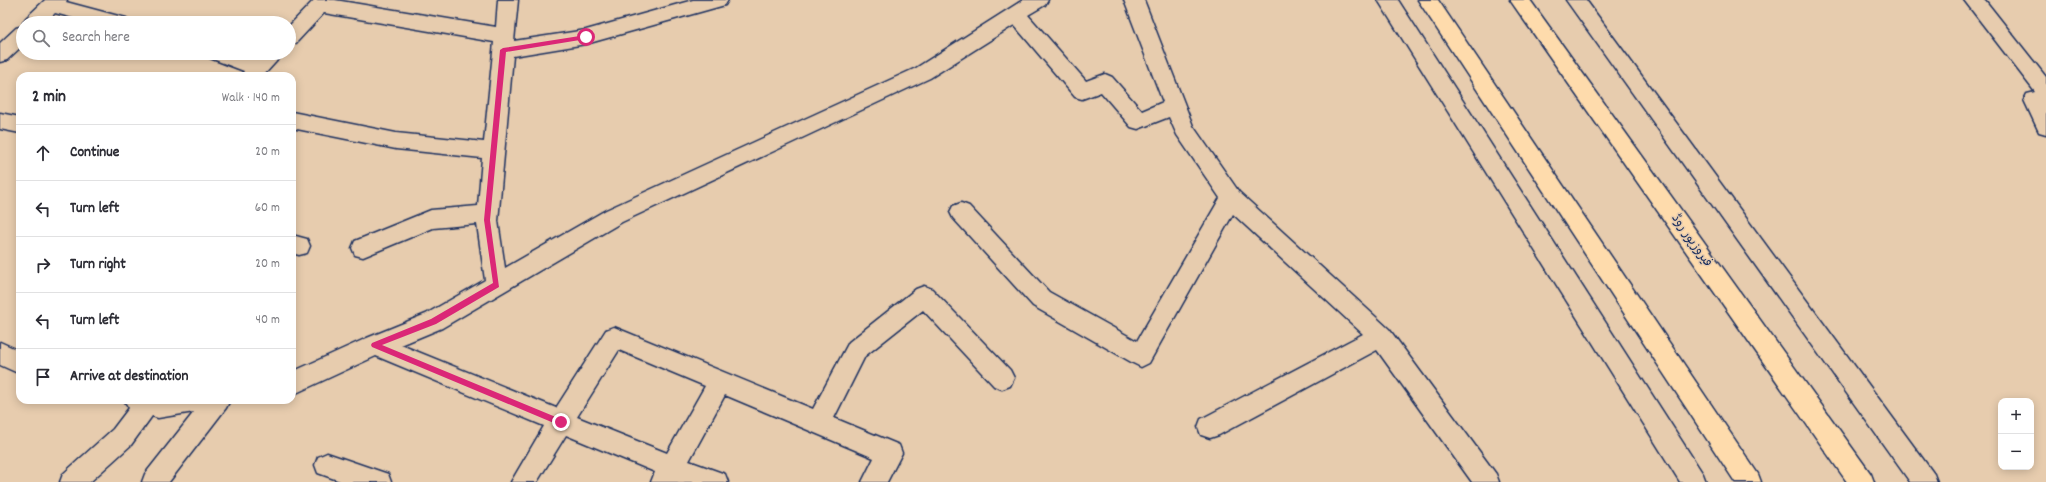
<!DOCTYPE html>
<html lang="en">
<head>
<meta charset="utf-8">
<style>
	:root { --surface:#fff; --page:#f7f7f7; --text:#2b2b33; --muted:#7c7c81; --line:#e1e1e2 }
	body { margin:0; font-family:Dekko,"Playpen Sans Arabic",sans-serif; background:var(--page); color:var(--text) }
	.controls { position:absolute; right:12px; bottom:12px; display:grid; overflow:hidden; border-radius:8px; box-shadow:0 2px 10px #0003 }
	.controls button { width:36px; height:36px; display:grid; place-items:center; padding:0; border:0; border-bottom:1px solid var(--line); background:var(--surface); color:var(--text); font:20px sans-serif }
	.stop { position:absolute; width:12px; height:12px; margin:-9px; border:3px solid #db2777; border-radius:50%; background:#fff }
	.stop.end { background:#db2777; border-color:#fff; box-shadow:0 1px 4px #0008 }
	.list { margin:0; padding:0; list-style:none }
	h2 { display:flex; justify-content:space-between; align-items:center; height:52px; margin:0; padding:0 16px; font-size:17px }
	h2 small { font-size:13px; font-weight:400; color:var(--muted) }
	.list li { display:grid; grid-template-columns:26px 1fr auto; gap:12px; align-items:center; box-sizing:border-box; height:56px; padding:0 16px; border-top:1px solid var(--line) }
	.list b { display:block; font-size:15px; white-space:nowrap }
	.list em { font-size:13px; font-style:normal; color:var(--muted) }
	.icon { flex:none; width:22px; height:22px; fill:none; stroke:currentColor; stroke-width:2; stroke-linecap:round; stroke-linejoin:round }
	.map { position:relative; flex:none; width:2046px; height:482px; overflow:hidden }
	.search { position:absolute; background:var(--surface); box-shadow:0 2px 10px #0003; left:16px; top:16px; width:280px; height:44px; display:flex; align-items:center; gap:10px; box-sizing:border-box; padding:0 14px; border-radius:22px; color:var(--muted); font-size:15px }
	.panel { position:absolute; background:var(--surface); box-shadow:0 2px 10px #0003; left:16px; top:72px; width:280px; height:332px; border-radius:12px }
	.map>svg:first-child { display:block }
</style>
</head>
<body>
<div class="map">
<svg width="2046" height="482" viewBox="0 0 2046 482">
	<rect width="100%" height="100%" fill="#e7ccae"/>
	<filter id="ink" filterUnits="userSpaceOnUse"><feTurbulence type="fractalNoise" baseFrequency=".025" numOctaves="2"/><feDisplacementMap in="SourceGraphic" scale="8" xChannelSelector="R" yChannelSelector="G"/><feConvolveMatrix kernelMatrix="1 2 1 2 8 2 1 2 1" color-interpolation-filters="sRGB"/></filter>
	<g filter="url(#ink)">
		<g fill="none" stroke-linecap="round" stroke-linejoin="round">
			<g stroke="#1b2f5e" stroke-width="3">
				<g id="minor">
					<path d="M45,0h22l-1,2 60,16 3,5h-37l-37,-10 -10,10h-22l3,-5z"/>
					<path d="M314,0h21l161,27 2,-27h20l-4,41 72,-11 107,-30h35l-3,5 -139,39 -73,12 -15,165 7,47 101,-58 310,-142 107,-68h25l-3,5 -17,10 58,66 19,-7 7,3 30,34 21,-9 -39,-102h20l49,126 46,66 150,137 107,145 3,8h-27l-95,-132 -158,85 -9,3 -9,-3 -3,-8 3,-8 162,-85 -130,-120 -84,149 -8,4 -8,-4 -100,-57 -80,-88 -3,-6 3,-6 8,-3 8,3 80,86 88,49 83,-143 -43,-63 -8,-18 -31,12 -7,-2 -30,-35 -19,7 -7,-2 -61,-72 -84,53 -308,144 -180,106 -41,17 155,63 50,-78 8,-3 199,82 36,-67 67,-53 8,-3 8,3 78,81 4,8 -4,8 -8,3 -8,-3 -71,-76 -58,46 -31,62 65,27 3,8 -15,29h-25l12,-24 -149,-63 -36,66 36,13 3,8h-77l4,-10 -89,-37 -29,47h-26l33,-56 -168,-70 -84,39v-23l75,-34 59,-24 59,-34 -8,-56 -44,4 -70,29 -8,-2 -3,-7 3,-7 76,-31 47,-4 4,-48 -86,-9 -104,-21v-16l104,21 88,9 10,-100 -170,-29 -28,30 -7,2v-19zM619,350l86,36 -38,67 -90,-36z"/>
					<path d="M1378,0h20l305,474 3,8h-26z"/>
					<path d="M1566,0h20l348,474 3,8h-27z"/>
					<path d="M1964,0h21l61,77v57l-7,-2 -15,-32 3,-6 8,-2z"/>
					<path d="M23,26v19l-16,15 -7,2v-19l16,-15z"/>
					<path d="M207,53h32l17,6 6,-6h22l-21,23h-22l3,-5 -34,-13z"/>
					<path d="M0,113l20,4v16l-20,-4z"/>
					<path d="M292,235l15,4 3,7 -3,7 -8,2 -7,-2z"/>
					<path d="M0,342l20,9v23l-20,-9z"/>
					<path d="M124,400h106l-4,8 -57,74h-27l3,-8 49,-62 -36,6 -6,-2 -21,29 -41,37h-30l3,-8 50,-45 16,-21z"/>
					<path d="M327,453l61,21 3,8h-48l-25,-9 -3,-8 3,-8z"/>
				</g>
			</g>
			<g stroke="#1b2f5e" stroke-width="3">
				<g id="highway">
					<path d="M1418,0h20l320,474 3,8h-26z"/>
					<path d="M1510,0h20l341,474 3,8h-27z"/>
				</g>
			</g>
			<use href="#minor" fill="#e7ccae" fill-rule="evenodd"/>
			<use href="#highway" fill="#fedbac" fill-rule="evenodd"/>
		</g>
	</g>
	<path fill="#db2777" d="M586,35l3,2 -3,2 -80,13 -16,168 9,67 -63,37 -54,21 181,75 1,2 -3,4 -189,-79 -1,-2 1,-2 59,-24 62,-36 -9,-63 16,-170 3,-2z"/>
	<g text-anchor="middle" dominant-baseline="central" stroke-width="3" stroke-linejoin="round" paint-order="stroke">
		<g font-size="13" fill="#1b2f5e" stroke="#e7ccae">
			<text transform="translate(1691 241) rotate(55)">فیروزپور روڈ</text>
		</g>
	</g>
</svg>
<div class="controls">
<button>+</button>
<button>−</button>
</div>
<div class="stop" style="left:586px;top:37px"></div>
<div class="stop end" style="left:561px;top:422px"></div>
<div class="search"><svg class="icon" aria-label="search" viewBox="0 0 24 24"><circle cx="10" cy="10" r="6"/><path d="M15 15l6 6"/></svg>Search here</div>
<section class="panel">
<h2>2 min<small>Walk · 140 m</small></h2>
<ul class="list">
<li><svg class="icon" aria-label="ahead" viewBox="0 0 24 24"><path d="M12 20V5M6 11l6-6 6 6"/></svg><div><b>Continue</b></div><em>20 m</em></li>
<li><svg class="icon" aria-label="left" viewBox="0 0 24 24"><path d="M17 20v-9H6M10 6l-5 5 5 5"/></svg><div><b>Turn left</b></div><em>60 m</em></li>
<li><svg class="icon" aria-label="right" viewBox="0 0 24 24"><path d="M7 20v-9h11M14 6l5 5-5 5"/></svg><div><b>Turn right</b></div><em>20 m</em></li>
<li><svg class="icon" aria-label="left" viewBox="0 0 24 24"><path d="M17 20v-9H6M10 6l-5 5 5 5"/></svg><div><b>Turn left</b></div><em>40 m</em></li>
<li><svg class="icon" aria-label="arrive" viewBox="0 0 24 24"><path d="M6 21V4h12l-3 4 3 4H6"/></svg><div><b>Arrive at destination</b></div></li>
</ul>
</section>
</div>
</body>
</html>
